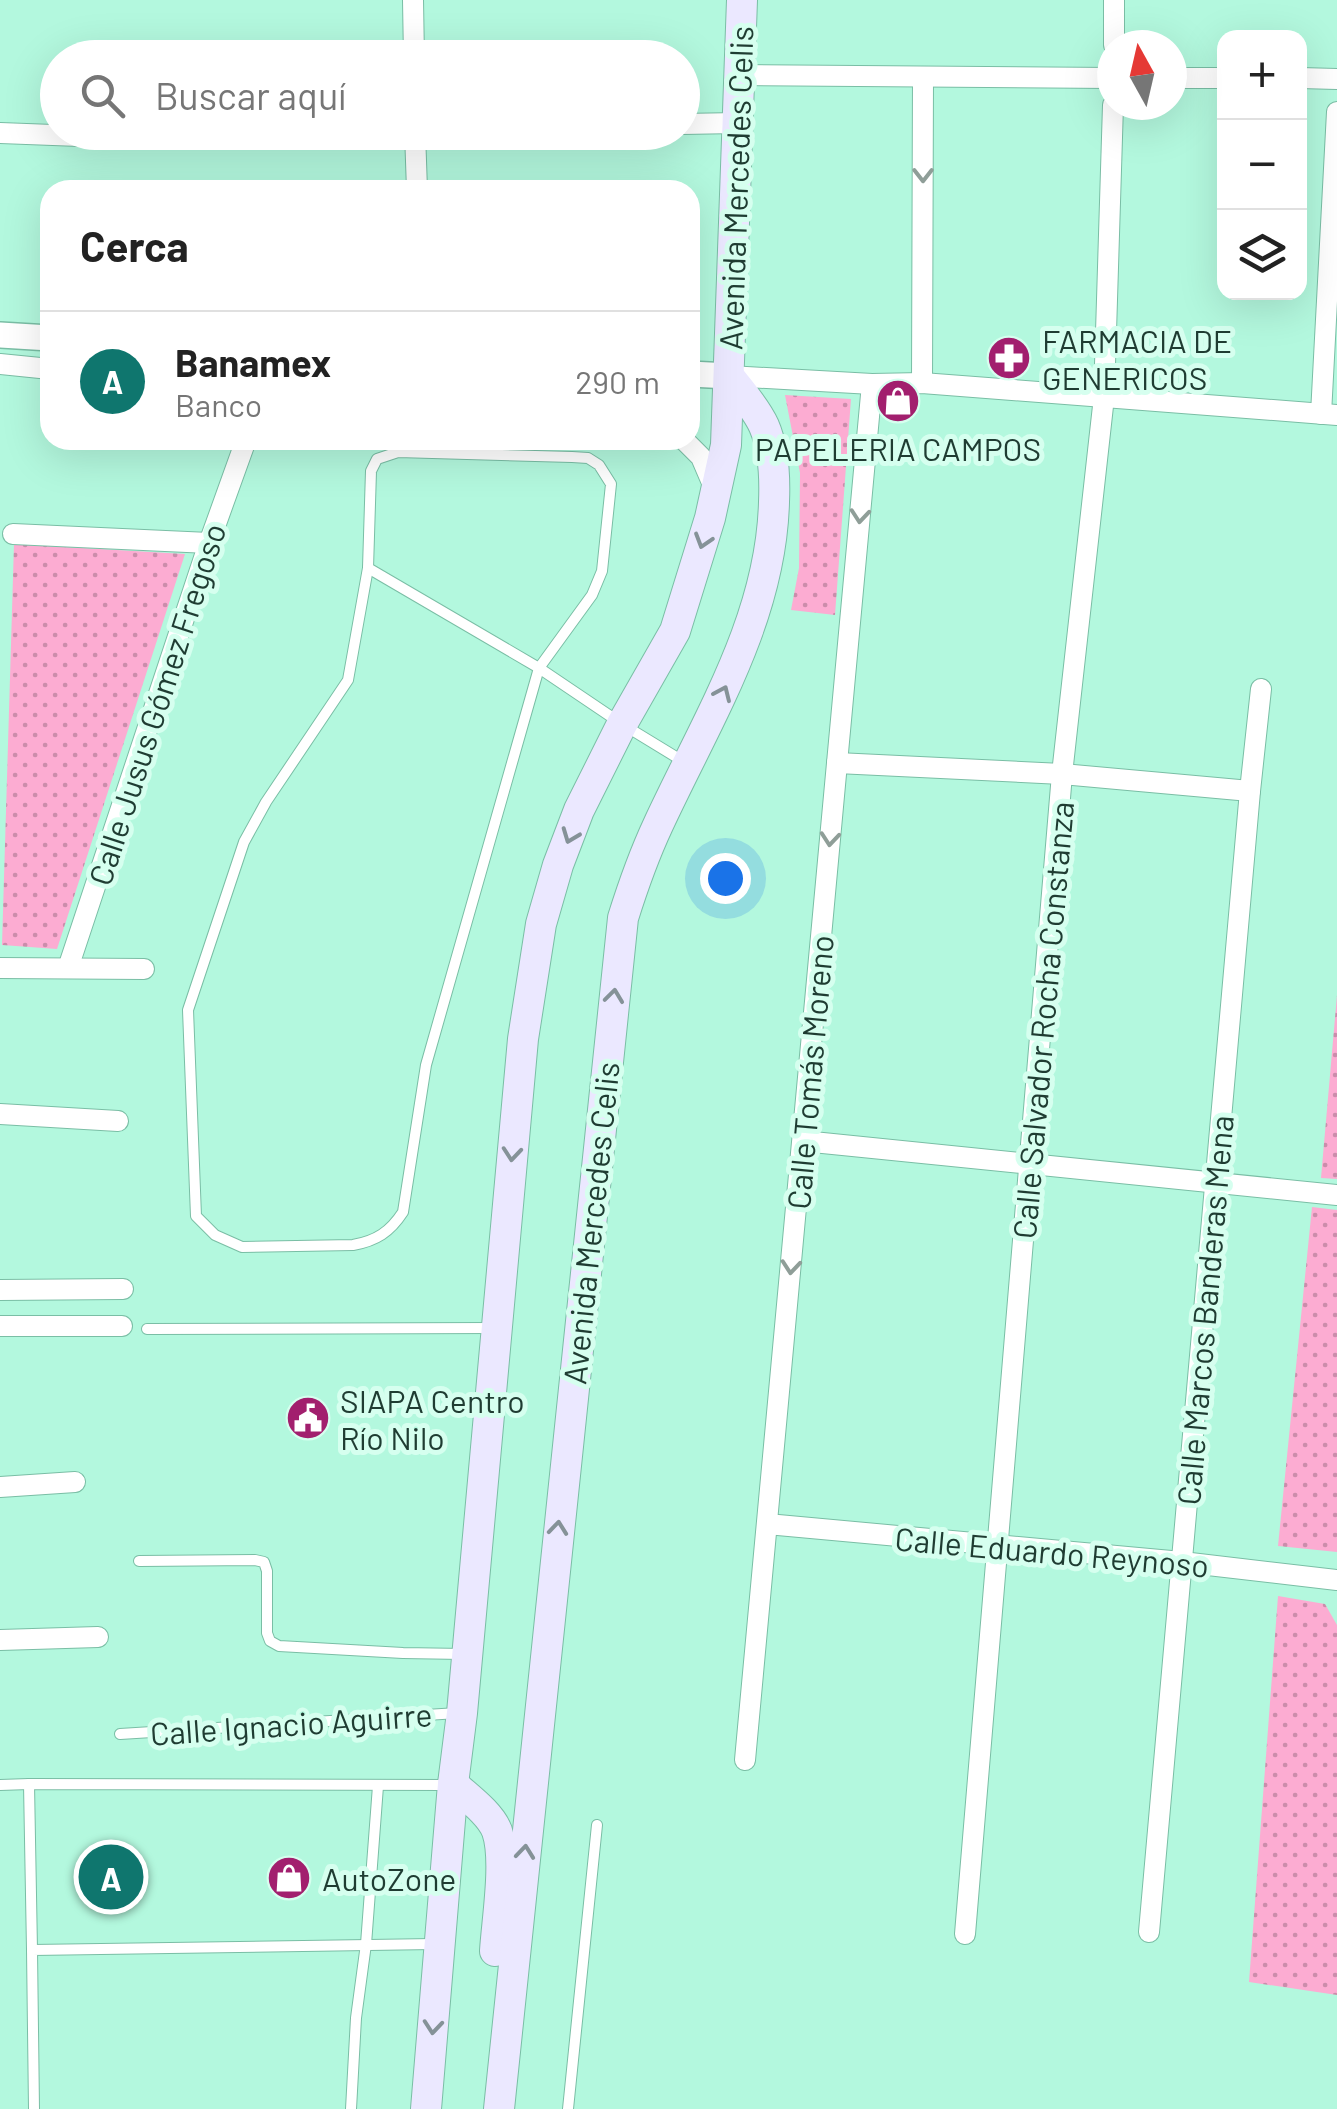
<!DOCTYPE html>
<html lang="es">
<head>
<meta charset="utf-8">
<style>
	:root { --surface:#fff; --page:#f2f2f2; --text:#222; --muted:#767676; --line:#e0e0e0; --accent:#0f766e }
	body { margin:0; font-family:Barlow,sans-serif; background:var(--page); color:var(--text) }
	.controls { position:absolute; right:30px; top:30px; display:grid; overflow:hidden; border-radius:20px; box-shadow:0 10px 40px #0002 }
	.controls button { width:90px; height:90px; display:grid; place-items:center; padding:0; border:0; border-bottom:2px solid var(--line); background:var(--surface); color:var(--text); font:50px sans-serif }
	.compass { position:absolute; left:1097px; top:30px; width:90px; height:90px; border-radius:50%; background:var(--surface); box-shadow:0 10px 40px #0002; rotate:352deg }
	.you { position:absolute; left:725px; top:878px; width:35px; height:35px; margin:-25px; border:8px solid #fff; border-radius:50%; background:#1a73e8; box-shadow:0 0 0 15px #1a73e833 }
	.badge { display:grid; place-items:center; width:65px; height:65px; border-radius:50%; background:var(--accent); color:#fff; font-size:32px; font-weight:700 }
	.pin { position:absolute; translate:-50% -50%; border:5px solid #fff; box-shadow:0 2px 10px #0006 }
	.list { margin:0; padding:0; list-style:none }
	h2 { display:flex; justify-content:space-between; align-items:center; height:130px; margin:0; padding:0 40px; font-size:42px }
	h2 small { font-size:32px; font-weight:400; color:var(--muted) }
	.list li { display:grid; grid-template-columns:65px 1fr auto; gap:30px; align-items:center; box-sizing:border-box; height:140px; padding:0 40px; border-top:2px solid var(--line) }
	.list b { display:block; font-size:38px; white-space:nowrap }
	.list p { margin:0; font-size:32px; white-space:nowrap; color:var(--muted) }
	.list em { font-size:32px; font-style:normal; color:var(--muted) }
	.icon { flex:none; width:55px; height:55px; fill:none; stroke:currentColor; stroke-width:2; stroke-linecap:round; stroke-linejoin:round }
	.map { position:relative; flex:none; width:1337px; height:2109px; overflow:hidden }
	.search { position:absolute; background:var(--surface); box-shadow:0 10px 40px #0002; left:40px; top:40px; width:660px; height:110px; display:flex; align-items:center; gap:25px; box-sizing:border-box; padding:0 35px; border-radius:55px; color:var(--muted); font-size:38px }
	.panel { position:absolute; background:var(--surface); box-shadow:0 10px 40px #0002; left:40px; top:180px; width:660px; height:270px; border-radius:30px }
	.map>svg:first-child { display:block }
</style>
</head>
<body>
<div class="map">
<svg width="1337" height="2109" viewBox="0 0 1337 2109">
	<defs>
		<pattern id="grass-dots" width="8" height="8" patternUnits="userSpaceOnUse" patternTransform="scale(2.5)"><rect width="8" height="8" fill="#fcacd2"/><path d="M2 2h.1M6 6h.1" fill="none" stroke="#cb8dab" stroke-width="1.8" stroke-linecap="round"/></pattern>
	</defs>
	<rect width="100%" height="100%" fill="#b3f8de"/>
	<g fill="url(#grass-dots)">
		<path d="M785,395l66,4 -16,216 -44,-5 8,-42 1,-95z"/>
		<path d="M14,544l171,10 -128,395 -55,-4z"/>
		<path d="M1337,995v184l-16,-1z"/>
		<path d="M1312,1207l25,3v342l-59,-6z"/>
		<path d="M1278,1596l47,8 12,21v370l-88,-13z"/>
	</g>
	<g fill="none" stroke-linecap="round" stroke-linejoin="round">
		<g stroke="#7abea5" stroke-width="12">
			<g id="service">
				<path d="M398,452l174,5 16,1 11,7 12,19 -9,87 -10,24 -53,73 -113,397 -23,147c-13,20 -27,29 -50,33l-111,2 -27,-12 -19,-19 -8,-206 56,-168 22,-40 82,-122 20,-112 3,-97 6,-12z"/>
				<path d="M368,568l171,100 83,56 64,39"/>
				<path d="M147,1329l349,-1"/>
				<path d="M139,1561l116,-1 9,2 3,9v62l3,8 9,5 124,7 60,1"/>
				<path d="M120,1734l338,-21"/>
				<path d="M0,1785l29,-1"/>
				<path d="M32,1950l-3,-166 418,1"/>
				<path d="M34,2109l-2,-159 402,-6"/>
				<path d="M351,2109l5,-91 10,-74 12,-158"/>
				<path d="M568,2109l29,-284"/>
			</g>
		</g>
		<g stroke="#7abea5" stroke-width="22">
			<g id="minor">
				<path d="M413,0l1,58"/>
				<path d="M1114,45v-45"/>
				<path d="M740,75l372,3"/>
				<path d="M1172,78h52"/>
				<path d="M1300,78l37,1"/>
				<path d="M682,124l56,-1"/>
				<path d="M415,132l2,58"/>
				<path d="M0,133l132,5 172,-6"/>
				<path d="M0,364l50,5"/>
				<path d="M729,376l143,8 50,-1 415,32"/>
				<path d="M922,383l1,-306"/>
				<path d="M1321,414l16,-302"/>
				<path d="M684,440l17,17 15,35"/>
				<path d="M13,534l196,9"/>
				<path d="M837,763l225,11 188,17"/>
				<path d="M0,968l144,1"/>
				<path d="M68,968l141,-425 37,-103"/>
				<path d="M0,1114l118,7"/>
				<path d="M803,1141l534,54"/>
				<path d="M0,1290l123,-1"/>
				<path d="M0,1326h122"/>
				<path d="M0,1487l75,-5"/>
				<path d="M767,1524l415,38 155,18"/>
				<path d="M0,1640l98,-3"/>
				<path d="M745,1760l127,-1376"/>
				<path d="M1149,1932l101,-1141 11,-102"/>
				<path d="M965,1934l97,-1160 42,-377 9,-292"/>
			</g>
		</g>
		<g stroke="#7abea5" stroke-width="28">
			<g id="tertiary">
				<path d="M0,335l50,3"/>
				<path d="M690,374l39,2"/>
			</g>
		</g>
		<g stroke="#7abea5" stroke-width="32">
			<g id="secondary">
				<path d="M453,1784c14,13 37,29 44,47 10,29 0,88 -2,120"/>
				<path d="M426,2109l27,-325 9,-71 61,-674 18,-115 17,-59 21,-55 43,-86 53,-93 35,-113 16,-73 16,-445"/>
				<path d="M499,2109l124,-1191c10,-32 21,-63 35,-93 48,-104 113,-205 116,-323 1,-24 0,-53 -10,-76 -8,-18 -23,-34 -35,-50"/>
			</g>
		</g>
		<use href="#service" stroke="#fff" stroke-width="10"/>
		<use href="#minor" stroke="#fff" stroke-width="20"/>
		<use href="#tertiary" stroke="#fff" stroke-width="25"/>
		<use href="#secondary" stroke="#ebe8ff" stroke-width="30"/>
	</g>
	<defs><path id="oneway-chevron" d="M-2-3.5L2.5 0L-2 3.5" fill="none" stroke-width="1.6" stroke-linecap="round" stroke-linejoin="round" transform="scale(2.5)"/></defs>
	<g stroke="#8f9e98">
		<use href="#oneway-chevron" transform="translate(923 175) rotate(90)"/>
		<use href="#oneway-chevron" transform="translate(860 516) rotate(95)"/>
		<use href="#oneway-chevron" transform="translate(830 839) rotate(95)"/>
		<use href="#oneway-chevron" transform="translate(791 1267) rotate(95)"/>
	</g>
	<g stroke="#859298">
		<use href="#oneway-chevron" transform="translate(703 541) rotate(107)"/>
		<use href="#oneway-chevron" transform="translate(723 693) rotate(-66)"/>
		<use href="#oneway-chevron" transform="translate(570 836) rotate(111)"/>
		<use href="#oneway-chevron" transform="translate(614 996) rotate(-83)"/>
		<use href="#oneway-chevron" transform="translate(512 1154) rotate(95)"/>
		<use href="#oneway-chevron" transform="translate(558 1528) rotate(-84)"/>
		<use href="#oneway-chevron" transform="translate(525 1852) rotate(-84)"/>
		<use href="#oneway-chevron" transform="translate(433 2027) rotate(95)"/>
	</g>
	<defs>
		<g id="pharmacy-disc" transform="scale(2.25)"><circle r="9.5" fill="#a21f6e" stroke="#d6ffef"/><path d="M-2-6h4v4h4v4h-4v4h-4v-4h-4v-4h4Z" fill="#fff"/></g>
		<g id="shop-disc" transform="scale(2.25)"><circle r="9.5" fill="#a21f6e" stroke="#d6ffef"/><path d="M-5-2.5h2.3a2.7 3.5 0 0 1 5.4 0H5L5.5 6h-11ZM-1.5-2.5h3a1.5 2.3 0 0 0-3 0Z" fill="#fff"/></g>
		<g id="civic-disc" transform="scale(2.25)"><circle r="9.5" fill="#a21f6e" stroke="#d6ffef"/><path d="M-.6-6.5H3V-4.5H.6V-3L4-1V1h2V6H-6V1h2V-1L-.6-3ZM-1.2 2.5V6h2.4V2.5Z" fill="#fff"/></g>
	</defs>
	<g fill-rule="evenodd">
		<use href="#pharmacy-disc" x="1009" y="358"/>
		<use href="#shop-disc" x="898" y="401"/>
		<use href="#civic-disc" x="308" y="1418"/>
		<use href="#shop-disc" x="289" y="1878"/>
	</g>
	<g text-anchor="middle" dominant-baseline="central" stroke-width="10" stroke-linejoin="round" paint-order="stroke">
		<g font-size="32" fill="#1f3c32" stroke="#d6ffef">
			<text transform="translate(735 188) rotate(-88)">Avenida Mercedes Celis</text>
			<text transform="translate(156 704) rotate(-72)">Calle Jusus Gómez Fregoso</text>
			<text transform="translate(1042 1020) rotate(-85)">Calle Salvador Rocha Constanza</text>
			<text transform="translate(809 1072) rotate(-85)">Calle Tomás Moreno</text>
			<text transform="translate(590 1223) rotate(-84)">Avenida Mercedes Celis</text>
			<text transform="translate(1204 1310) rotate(-85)">Calle Marcos Banderas Mena</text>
			<text transform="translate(1052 1551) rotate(5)">Calle Eduardo Reynoso</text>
			<text transform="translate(291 1723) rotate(-4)">Calle Ignacio Aguirre</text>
		</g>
		<g font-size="32" fill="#1f3c32" stroke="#d6ffef" text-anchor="start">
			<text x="1042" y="340">FARMACIA DE<tspan x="1042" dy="37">GENERICOS</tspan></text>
			<text x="898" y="448" text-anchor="middle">PAPELERIA CAMPOS</text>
			<text x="340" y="1400">SIAPA Centro<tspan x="340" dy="37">Río Nilo</tspan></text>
			<text x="322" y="1878">AutoZone</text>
		</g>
	</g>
</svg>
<div class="controls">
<button>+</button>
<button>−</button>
<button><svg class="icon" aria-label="layers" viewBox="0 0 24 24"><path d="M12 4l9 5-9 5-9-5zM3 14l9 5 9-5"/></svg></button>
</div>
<svg class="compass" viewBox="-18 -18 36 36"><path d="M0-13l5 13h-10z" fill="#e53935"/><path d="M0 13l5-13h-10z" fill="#767676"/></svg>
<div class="you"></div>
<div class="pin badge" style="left:111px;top:1877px">A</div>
<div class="search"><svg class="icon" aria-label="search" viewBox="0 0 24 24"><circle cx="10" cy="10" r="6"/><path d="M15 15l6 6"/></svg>Buscar aquí</div>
<section class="panel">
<h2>Cerca<small></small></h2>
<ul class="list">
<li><span class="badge">A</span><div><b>Banamex</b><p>Banco</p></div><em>290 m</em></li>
</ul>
</section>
</div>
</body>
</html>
